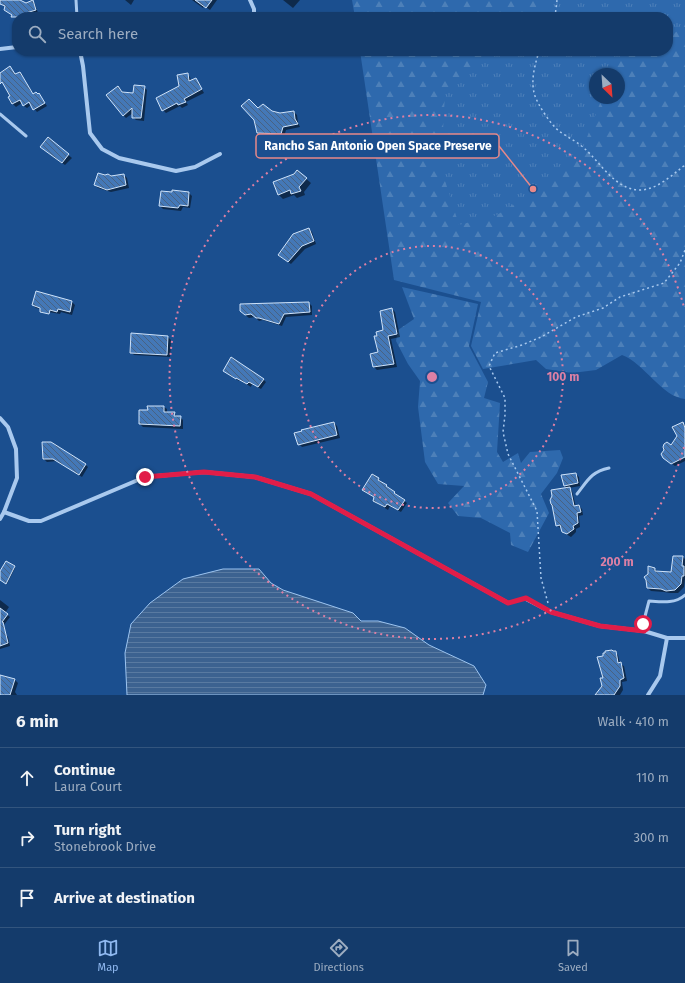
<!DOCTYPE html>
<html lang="en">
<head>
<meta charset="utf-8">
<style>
	:root { --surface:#143b6b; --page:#1d4271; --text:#f1f3f6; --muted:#9dadc1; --line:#33557e; --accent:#90b9f0 }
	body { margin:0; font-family:"Fira Sans",sans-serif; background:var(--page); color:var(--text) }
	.compass { position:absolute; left:589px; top:68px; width:36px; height:36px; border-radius:50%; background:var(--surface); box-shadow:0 1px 3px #0004; rotate:155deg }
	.stop { position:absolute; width:12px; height:12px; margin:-9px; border:3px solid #e11d48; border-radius:50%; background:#fff }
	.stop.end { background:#e11d48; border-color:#fff; box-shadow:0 1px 4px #0008 }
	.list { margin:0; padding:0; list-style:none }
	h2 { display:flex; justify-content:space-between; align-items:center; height:52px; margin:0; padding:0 16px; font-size:17px }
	h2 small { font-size:13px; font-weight:400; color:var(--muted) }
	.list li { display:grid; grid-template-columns:26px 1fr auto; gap:12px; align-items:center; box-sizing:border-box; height:60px; padding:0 16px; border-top:1px solid var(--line) }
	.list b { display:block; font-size:15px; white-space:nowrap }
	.list p { margin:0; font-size:13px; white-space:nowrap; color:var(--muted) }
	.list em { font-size:13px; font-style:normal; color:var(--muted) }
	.icon { flex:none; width:22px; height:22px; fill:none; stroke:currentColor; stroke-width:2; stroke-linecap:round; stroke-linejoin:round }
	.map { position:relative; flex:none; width:685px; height:695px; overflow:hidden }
	.search { position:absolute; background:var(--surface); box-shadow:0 1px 3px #0004; left:12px; right:12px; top:12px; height:44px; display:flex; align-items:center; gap:10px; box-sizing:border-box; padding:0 14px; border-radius:16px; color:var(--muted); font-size:15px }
	.sheet { height:232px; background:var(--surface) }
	nav { display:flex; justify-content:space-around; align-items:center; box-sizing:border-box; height:56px; border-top:1px solid var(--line); background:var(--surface); font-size:11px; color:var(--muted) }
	nav a { display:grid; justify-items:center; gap:2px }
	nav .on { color:var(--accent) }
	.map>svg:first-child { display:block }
</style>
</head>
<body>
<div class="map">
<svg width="685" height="695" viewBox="0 0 685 695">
	<defs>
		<pattern id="grass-tufts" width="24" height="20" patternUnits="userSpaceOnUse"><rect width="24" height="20" fill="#2e69ad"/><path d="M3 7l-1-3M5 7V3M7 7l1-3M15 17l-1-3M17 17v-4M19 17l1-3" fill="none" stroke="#4d80b9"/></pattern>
		<pattern id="forest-firs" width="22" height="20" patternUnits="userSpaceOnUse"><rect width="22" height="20" fill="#2e69ad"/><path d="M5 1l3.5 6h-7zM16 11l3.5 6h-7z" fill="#4d80b9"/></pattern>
		<pattern id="water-rules" width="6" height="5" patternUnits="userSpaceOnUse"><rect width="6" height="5" fill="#3c6290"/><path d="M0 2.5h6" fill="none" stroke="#597aa1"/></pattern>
		<pattern id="building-back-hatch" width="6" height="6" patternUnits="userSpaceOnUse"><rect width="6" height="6" fill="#4478b7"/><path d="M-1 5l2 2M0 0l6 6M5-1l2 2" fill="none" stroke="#486282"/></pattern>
	</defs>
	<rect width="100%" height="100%" fill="#1b4f8f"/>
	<path fill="url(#grass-tufts)" fill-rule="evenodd" d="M353,0h332v396l-47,-39 -152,-57 -125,-249h307v-34h-313zM595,74h24v24h-24z"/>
	<g fill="url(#forest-firs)">
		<path d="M352,0h189l-12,17h-174z"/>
		<path d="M685,15v384c-23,-2 -41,-36 -63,-44l-26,15 -24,3 -26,-4 -10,-9 -53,9 -12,-23 10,-44 -87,-22 -34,-229h137l-33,25 -19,17 -4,75 18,57 38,-10 57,-36 27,-26 21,-55h17v-24h-8l4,-12 12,-11h41v-13l16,-12z"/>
		<path d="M402,287l76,17 -9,42 19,36 -4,16 16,5 -3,49 6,10 15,-9 3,10 9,-11 30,-2 3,8 -6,15 -16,21 8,19 -21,39 -17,-7 -1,-12 -29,-15 -23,-2 -10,-13 16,-17 -26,-2 -13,-22 -7,-55 2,-26 -12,-17 -12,-23 2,-11 16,-11z"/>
	</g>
	<path fill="url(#water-rules)" stroke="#9cc4f0" d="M223,569h36l12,14 12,7 70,23 8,8h17l27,7 24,17 45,21 12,19 -3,10h-356l-2,-42 6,-29 19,-21 33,-24z"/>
	<g fill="#0007">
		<path d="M1,0h16l8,4 7,-3 3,3 3,9 -9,2 -1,2 -11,1 -12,-8 1,-3 -6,-4z"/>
		<path d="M125,0h9l-3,5z"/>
		<path d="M192,0h25l-7,10 -6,-4 -1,2z"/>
		<path d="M283,0h17l-7,8z"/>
		<path d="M10,68l6,7 4,-2 2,3 11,18 6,1 8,11 -10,6 -6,-7 -4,3 -3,-2 9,-5 -11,2 -6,4 -3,-3 -4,-6 3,-2 -12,-18v-4z"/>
		<path d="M187,74l3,3 1,4 5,-2 2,3 6,11 -18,9 2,3 -6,3 -2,-2 -14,7 -3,-3 17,-23z"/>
		<path d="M144,87l3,3 -3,31 -8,-1 -3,-3v-4l-7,5 -3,-3v-22l11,1z"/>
		<path d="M258,109l22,5 14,-2 3,3 1,8 2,4 -14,3 -2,7 -23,-2 -3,-3 -4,-13z"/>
		<path d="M48,138l24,20 -7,7 -21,-15z"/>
		<path d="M297,171l14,12 -7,9 1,3 -8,3 -3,-3 -11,4 -5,-5z"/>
		<path d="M124,175l3,3 2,10 -18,4 -13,-4 -3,-3 16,-8z"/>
		<path d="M189,193l3,3 -2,12 -7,-1 -2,4 -18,-2 -3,-3z"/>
		<path d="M309,229l3,3 4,12 -11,5 -14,15 -9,-6z"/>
		<path d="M72,302l3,3 -3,10 -11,-3 -1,2 -17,-3v2l-2,-2v-2l-5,-1 -3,-3z"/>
		<path d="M309,303l3,3v9l-26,2 -4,9 -19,-6 -4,1 -4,-4 -6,1 -5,-4z"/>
		<path d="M392,309l3,3 5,25 -9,2 6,28 -20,3 -3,-3 6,-15 -2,-15 6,-6z"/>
		<path d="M168,337l3,3 -1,17 -36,-2 -3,-3z"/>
		<path d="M227,373l36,6 3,3 -5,7 -9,-5 -1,3 -11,-7 -1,1z"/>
		<path d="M164,407l3,2v4h7l3,4h3l3,3v9l-40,-2 -3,-3 9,-12z"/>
		<path d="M334,423l3,3 3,12 -38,9 -3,-3z"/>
		<path d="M683,423l2,3v35l-10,5 -8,-6 5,-14 6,-10z"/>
		<path d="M43,443l42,21 3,3 -6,10 -25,-16 -10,1 -3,-3z"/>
		<path d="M576,474l3,3 1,9 -11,2 3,3 4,16 3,-1 3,3 1,6 -4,1 1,11 -4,2v3l-5,5 -5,-3 -3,-3 -1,-3h-2l-3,-3 10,-37 -3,-3z"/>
		<path d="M378,479l3,3 2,9 4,-5 20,17 -6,9 -11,-6 -2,4 -11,-7 -3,-3 1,-2 -11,-8z"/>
		<path d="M683,557l2,2v20l-1,8 -6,6h-8l-6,-1 -13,-1 -3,-3 7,-19 3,3 14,1z"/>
		<path d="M14,567l1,1 -8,16 -7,-4v-7z"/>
		<path d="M0,600l9,7 -4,6 5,4 -10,13z"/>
		<path d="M5,634l3,3 2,9 -10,3v-13z"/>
		<path d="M614,652h1l3,3 2,9 4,2 3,15 -5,1 1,8 -3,5h-24l7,-9 1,-8z"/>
		<path d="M0,676l15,4 3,3 -3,9 2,3h-17z"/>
	</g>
	<g fill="url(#building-back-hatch)" stroke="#cfe3fa">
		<path d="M0,0h20l6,3 7,-3 3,10 -10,3 -2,4h-13l1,-2 -8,-5 1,-4 -5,-2z"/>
		<path d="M195,0h17l-6,8z"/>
		<path d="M10,66l5,8 5,-2 13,22 3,-2 2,2 1,-1 6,10 -12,7 -4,-8 -6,4 -3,-6 -8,4 -4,-7 2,-1 -8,-14 -2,2v-11z"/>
		<path d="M188,73l1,8 7,-3 6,11 -18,10 2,3 -8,3 -1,-2 -15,8 -6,-13 23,-12 -2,-11z"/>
		<path d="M134,85l11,1 -4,32h-9v-10l-9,8 -17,-21 12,-9 4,6 11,1z"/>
		<path d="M249,99l9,9 5,-4 9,7 8,2 14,-2 1,8 3,5 -15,3 -2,7 -24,-1 -3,-13 -13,-14z"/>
		<path d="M48,137l21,17 -7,9 -22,-16z"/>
		<path d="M297,170l10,8 -8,9 2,4 -10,3 -1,-4 -12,5 -5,-13 21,-8z"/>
		<path d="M98,173l7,2 3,-1 3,2 13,-2 2,11 -19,5 -13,-5z"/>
		<path d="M172,190l17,2 -1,14 -8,-1 -2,3 -19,-2 2,-15 11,1z"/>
		<path d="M309,228l5,13 -12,5 -14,16 -10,-7 15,-21z"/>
		<path d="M36,291l36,10 -2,11 -12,-3 -1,3 -7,-2 -1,4 -9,-2v-4l-8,-3z"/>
		<path d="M309,302l1,10 -26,2 -5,10 -20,-6h-3l-5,-4 -6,1 -5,-4v-7z"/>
		<path d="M392,308l5,26 -9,2 6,28 -21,3 -3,-13 8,-2 -4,-16h3l-1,-4 7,-2 -3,-19z"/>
		<path d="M131,333l37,3 -1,19 -37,-2z"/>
		<path d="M231,357l33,22 -6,8 -9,-5 -2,2 -11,-6v1l-13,-8z"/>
		<path d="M147,406h17v6h11l-1,4h7l-1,10 -41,-2v-14h9z"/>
		<path d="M334,422l3,13 -39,10 -4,-12 8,-2 -1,-1z"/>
		<path d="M683,422l2,6v29l-14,7 -8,-6 -2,-4 3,-4 -1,-3 1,-3 3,-2 4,3 6,-9 -5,-9z"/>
		<path d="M42,442h9l35,22 -7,11 -26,-16h-10z"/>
		<path d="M576,473l2,10 -14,3 -3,-11z"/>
		<path d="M372,474l7,4 -1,2 9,5 -1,1 9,6 -1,1 11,7 -7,10 -11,-6 -2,3 -12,-6 1,-4 -12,-7z"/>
		<path d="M570,487l4,19 5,-1 2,7 -4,1 1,10 -5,3 1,3 -7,5 -5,-2 -2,-7 -4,1 -4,-21 -1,-1 -1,-4 2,-4 -1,-6z"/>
		<path d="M673,556h10l-1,10h2v10h-2l-1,8 -6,6 -9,1 -5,-2 -14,-1 -1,-8 -2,-3 4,-3v-8l7,2v3l16,1z"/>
		<path d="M6,561l9,5 -9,18 -6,-4v-9z"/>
		<path d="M0,608l8,6 -6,8h1l5,21 -8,3z"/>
		<path d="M612,650l1,1h3l2,12 3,-1 3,16 -4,2v6l-6,9h-19l7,-9 -2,-8h3l-6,-21 6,-1v-3h2v-2z"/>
		<path d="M0,675l15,4 -5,16h-10z"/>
	</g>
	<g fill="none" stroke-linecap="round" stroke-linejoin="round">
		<g stroke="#a9c9ee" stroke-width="1.5" stroke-dasharray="2 3" stroke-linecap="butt">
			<path d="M555,17l2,-17"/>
			<path d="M539,51c-4,14 -9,30 -4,45 3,9 16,29 24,35 8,6 17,10 25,17 16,14 32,43 57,42 17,-1 31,-15 44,-25"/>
			<path d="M548,603l-7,-25 -4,-67 -29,-57 -5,-22 2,-17v-17l-16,-32 6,-13 27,-8 19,-8 35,-20 27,-9 17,-11 44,-14 16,-20 5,-13"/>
		</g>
		<g stroke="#a9c9ee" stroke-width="3">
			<path d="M76,0l1,17"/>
			<path d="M0,114l26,22"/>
			<path d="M577,494c11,-14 14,-22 32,-26"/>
			<path d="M644,631l-1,-7 6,-23c13,1 26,3 36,-6"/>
		</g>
		<g stroke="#a9c9ee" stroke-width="4">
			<path d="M250,0l4,9v8"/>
			<path d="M0,49l17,-2"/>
			<path d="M80,51l3,15 7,67 12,16 17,9 57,13 19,-4 25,-13"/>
			<path d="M0,418l8,9 8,22 1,29 -13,34 -4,7"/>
			<path d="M4,512l25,9h12l104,-44 59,-5 51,5 56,17 197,109"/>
			<path d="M526,599l25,13 49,14 44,5 23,7h18"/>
			<path d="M648,695l12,-19 7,-38"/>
		</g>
	</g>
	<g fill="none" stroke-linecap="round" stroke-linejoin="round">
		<path stroke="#e11d48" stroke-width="5" d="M145,477l59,-5 51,5 56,17 197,109 18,-5 25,14 49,14 44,5 -1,-7"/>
	</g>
	<g fill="none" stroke="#dd80a5" stroke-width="2" stroke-dasharray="2 4">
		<circle cx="432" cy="377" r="131"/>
		<path d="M684 447A262 262 0 1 1 684 307"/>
	</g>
	<circle cx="432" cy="377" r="6" fill="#dd80a5" stroke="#1b4f8f" stroke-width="2"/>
	<g font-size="12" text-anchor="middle" font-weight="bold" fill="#dd80a5" stroke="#1b4f8f" stroke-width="3" stroke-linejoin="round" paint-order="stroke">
		<text x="563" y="381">100 m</text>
		<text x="617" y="566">200 m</text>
	</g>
	<path fill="none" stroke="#e88989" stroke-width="1.5" d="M533 189L499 146"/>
	<circle fill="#e88989" stroke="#1b4f8f" stroke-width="1.5" cx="533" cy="189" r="4"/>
	<rect fill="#1b4f8f" stroke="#e88989" stroke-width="1.5" x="256" y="134" width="243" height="24" rx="4"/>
	<g font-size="12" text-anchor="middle" font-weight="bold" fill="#fff">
		<text x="378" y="150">Rancho San Antonio Open Space Preserve</text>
	</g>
</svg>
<svg class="compass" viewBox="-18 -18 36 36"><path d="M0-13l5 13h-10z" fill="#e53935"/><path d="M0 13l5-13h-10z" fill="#9dadc1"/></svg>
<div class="stop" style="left:643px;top:624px"></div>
<div class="stop end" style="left:145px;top:477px"></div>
<div class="search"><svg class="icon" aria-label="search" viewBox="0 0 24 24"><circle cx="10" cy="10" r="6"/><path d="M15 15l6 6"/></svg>Search here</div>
</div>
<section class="sheet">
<h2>6 min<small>Walk · 410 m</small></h2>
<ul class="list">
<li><svg class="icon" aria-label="ahead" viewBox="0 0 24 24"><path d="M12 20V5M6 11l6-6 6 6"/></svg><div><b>Continue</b><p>Laura Court</p></div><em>110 m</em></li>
<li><svg class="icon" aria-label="right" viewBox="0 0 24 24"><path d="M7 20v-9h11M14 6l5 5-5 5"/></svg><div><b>Turn right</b><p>Stonebrook Drive</p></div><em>300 m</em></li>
<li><svg class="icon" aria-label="arrive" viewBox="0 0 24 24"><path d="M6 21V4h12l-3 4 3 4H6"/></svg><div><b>Arrive at destination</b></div></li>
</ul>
</section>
<nav>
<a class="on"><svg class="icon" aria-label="map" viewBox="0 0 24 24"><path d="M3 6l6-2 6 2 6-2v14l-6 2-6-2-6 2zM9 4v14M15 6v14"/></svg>Map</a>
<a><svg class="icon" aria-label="directions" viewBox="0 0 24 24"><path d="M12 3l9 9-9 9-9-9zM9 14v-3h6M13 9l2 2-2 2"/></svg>Directions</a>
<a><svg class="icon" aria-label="saved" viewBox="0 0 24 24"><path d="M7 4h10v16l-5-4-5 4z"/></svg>Saved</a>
</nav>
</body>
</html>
